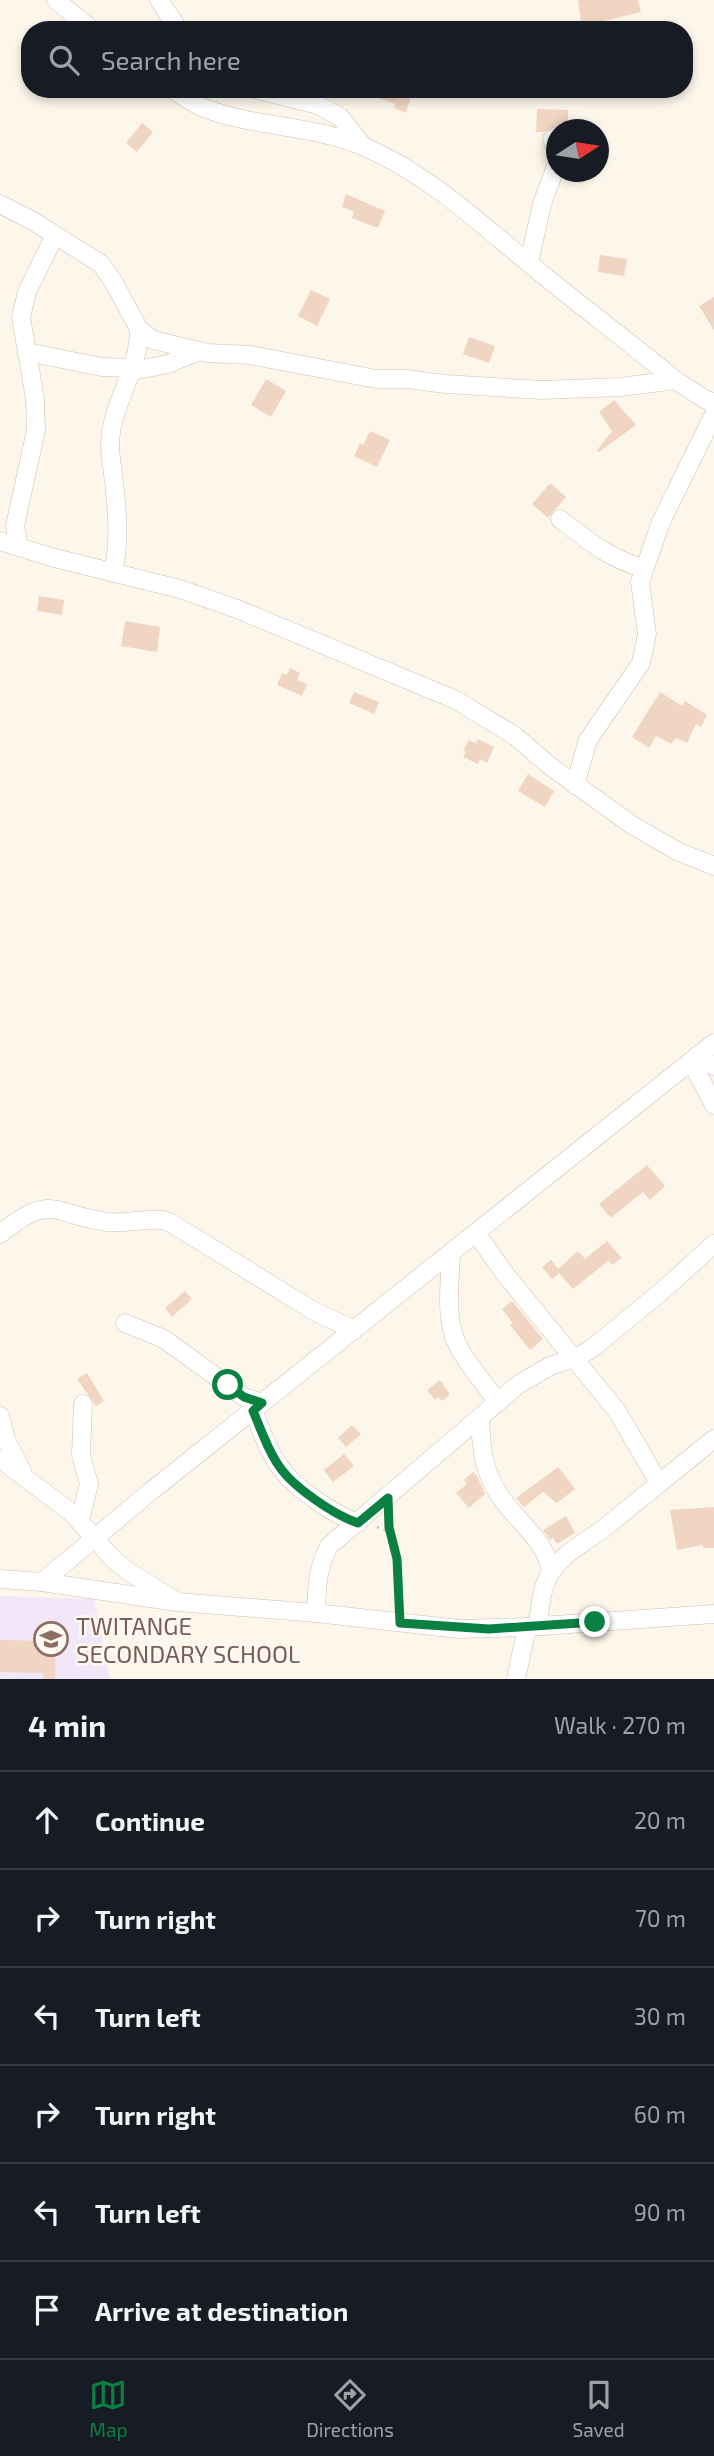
<!DOCTYPE html>
<html lang="en">
<head>
<meta charset="utf-8">
<style>
	:root { --surface:#171b24; --page:#20242c; --text:#f1f3f6; --muted:#9ea1a6; --line:#363941; --accent:#0b8043 }
	body { margin:0; font-family:"Exo 2",sans-serif; background:var(--page); color:var(--text) }
	.compass { position:absolute; left:546px; top:119px; width:63px; height:63px; border-radius:50%; background:var(--surface); box-shadow:0 4px 10px #0003; rotate:78deg }
	.stop { position:absolute; width:21px; height:21px; margin:-16px; border:5px solid #0b8043; border-radius:50%; background:#fff }
	.stop.end { background:#0b8043; border-color:#fff; box-shadow:0 2px 7px #0008 }
	.list { margin:0; padding:0; list-style:none }
	h2 { display:flex; justify-content:space-between; align-items:center; height:91px; margin:0; padding:0 28px; font-size:30px }
	h2 small { font-size:23px; font-weight:400; color:var(--muted) }
	.list li { display:grid; grid-template-columns:46px 1fr auto; gap:21px; align-items:center; box-sizing:border-box; height:98px; padding:0 28px; border-top:2px solid var(--line) }
	.list b { display:block; font-size:26px; white-space:nowrap }
	.list em { font-size:23px; font-style:normal; color:var(--muted) }
	.icon { flex:none; width:38px; height:38px; fill:none; stroke:currentColor; stroke-width:2; stroke-linecap:round; stroke-linejoin:round }
	.map { position:relative; flex:none; width:714px; height:1679px; overflow:hidden }
	.search { position:absolute; background:var(--surface); box-shadow:0 4px 10px #0003; left:21px; right:21px; top:21px; height:77px; display:flex; align-items:center; gap:18px; box-sizing:border-box; padding:0 24px; border-radius:28px; color:var(--muted); font-size:26px }
	.sheet { height:679px; background:var(--surface) }
	nav { display:flex; justify-content:space-around; align-items:center; box-sizing:border-box; height:98px; border-top:2px solid var(--line); background:var(--surface); font-size:19px; color:var(--muted) }
	nav a { display:grid; justify-items:center; gap:4px }
	nav .on { color:var(--accent) }
	.map>svg:first-child { display:block }
</style>
</head>
<body>
<div class="map">
<svg width="714" height="1679" viewBox="0 0 714 1679">
	<rect width="100%" height="100%" fill="#fcf6eb"/>
	<path fill="#f2e7f9" d="M0,1596l94,3 16,80h-110z"/>
	<g fill="#f1d5c3">
		<path d="M578,0h60l3,12 -41,10 2,8h-20z"/>
		<path d="M382,89h31l-7,24 -12,-5 1,-4 -16,-6z"/>
		<path d="M537,109l31,1v20l-15,-2 -10,4h-7z"/>
		<path d="M142,123l11,9 -16,20 -11,-9z"/>
		<path d="M346,194l39,17 -7,17 -26,-10 2,-6 -12,-5z"/>
		<path d="M600,255l27,4 -3,17 -26,-4z"/>
		<path d="M311,290l19,9 -13,27 -19,-10z"/>
		<path d="M714,297v33l-15,-24z"/>
		<path d="M469,337l26,9 -6,17 -26,-9z"/>
		<path d="M266,379l20,12 -15,26 -20,-12z"/>
		<path d="M614,400l22,25 -37,27 -2,-2 15,-19 -13,-19z"/>
		<path d="M370,431l20,9 -13,27 -23,-11 6,-13 3,2z"/>
		<path d="M550,483l16,14 -18,21 -16,-14z"/>
		<path d="M39,596l25,4 -2,15 -25,-4z"/>
		<path d="M125,621l35,6 -3,25 -36,-6z"/>
		<path d="M290,668l10,5 -3,7 10,4 -5,12 -25,-11 5,-12 5,2z"/>
		<path d="M354,692l25,10 -5,12 -25,-11z"/>
		<path d="M660,692l22,14 3,-5 22,14 -6,12 -5,-3 -9,19 -11,-5 -5,6 -15,-8 -7,12 -17,-11z"/>
		<path d="M478,739l16,8 -7,16 -7,-4 -2,5 -15,-7 3,-5 -3,-1 6,-11 7,3z"/>
		<path d="M528,774l26,17 -9,16 -27,-16z"/>
		<path d="M647,1165l18,21 -15,14 -7,-8 -32,26 -12,-14z"/>
		<path d="M607,1241l15,17 -10,7 -4,-4 -35,28 -14,-16 -7,6 -10,-12 9,-7 7,9 20,-18 7,8z"/>
		<path d="M185,1291l7,8 -20,18 -7,-9z"/>
		<path d="M512,1301l31,38 -13,11 -20,-25 3,-2 -11,-14z"/>
		<path d="M87,1373l17,28 -8,5 -19,-27z"/>
		<path d="M440,1380l10,14 -8,7 -4,-4 -3,3 -8,-10z"/>
		<path d="M352,1425l9,9 -15,13 -8,-9z"/>
		<path d="M344,1454l10,12 -21,16 -9,-12z"/>
		<path d="M558,1467l17,22 -18,14 -14,-11 -19,15 -8,-9z"/>
		<path d="M473,1472l4,4 8,18 -16,14 -13,-15 11,-9 -3,-4z"/>
		<path d="M714,1507v41h-11v-3l-26,5 -7,-40z"/>
		<path d="M566,1516l9,17 -18,11 -4,-6 -3,2 -7,-10z"/>
		<path d="M0,1640l56,1 -1,38h-12v-6l-43,-1z"/>
	</g>
	<g fill="none" stroke-linecap="round" stroke-linejoin="round">
		<g stroke="#cebeb0" stroke-width="19">
			<g id="minor">
				<path d="M56,0l36,30"/>
				<path d="M159,0l20,30"/>
				<path d="M172,89c11,7 21,15 32,19 52,20 110,17 161,39 67,29 121,82 177,127 44,36 90,70 133,106l31,20 8,2"/>
				<path d="M254,89l64,16 22,12 23,29"/>
				<path d="M552,139l4,11"/>
				<path d="M0,204l33,17 68,43 12,17 26,48 14,11 55,13 42,2 126,24h31l38,5 97,6 79,-3 54,-7"/>
				<path d="M529,263l13,-59 14,-38"/>
				<path d="M27,352l75,15 32,1"/>
				<path d="M132,371l36,-7 31,-13"/>
				<path d="M560,519c27,21 51,41 84,49"/>
				<path d="M0,541l51,16 129,32 57,20 219,91 59,36 35,30 82,59 45,26 37,15"/>
				<path d="M19,547l-4,-21 21,-96 -1,-31 -14,-82 6,-25 28,-57"/>
				<path d="M113,573c6,-26 5,-55 2,-81 -1,-16 -5,-32 -5,-49 2,-42 29,-70 29,-114"/>
				<path d="M575,785l13,-45 53,-77 6,-29 -7,-52 21,-60 53,-108"/>
				<path d="M697,1056l17,10"/>
				<path d="M691,1061l23,44"/>
				<path d="M476,1233l29,41 112,137 42,72"/>
				<path d="M0,1234c53,-43 52,-19 108,-12 18,2 37,-4 55,-2l8,3 141,87 42,20"/>
				<path d="M451,1254c-1,30 -7,66 8,94 11,19 26,37 39,54"/>
				<path d="M125,1323l39,16 80,58 18,6"/>
				<path d="M253,1411c8,18 14,38 26,55 14,21 55,49 79,57"/>
				<path d="M0,1416l6,24 16,31"/>
				<path d="M480,1418c1,29 3,53 20,78 17,26 45,43 51,75"/>
				<path d="M0,1459l72,54 40,45 17,14 44,27"/>
				<path d="M80,1520l9,-36 -8,-29 2,-51"/>
				<path d="M0,1579l42,3 135,20 139,11 143,16 68,-2 187,-13"/>
				<path d="M42,1582l108,-90 564,-449"/>
				<path d="M316,1613c1,-25 1,-45 13,-67l190,-162 31,-18 30,-10 15,-10 66,-54 53,-48"/>
				<path d="M538,1626c2,-19 3,-41 15,-57 14,-19 37,-29 55,-44 35,-28 70,-57 106,-86"/>
				<path d="M516,1679l11,-52"/>
			</g>
		</g>
		<g stroke="#d7b9a6" stroke-width="2.5" stroke-dasharray="2 5" stroke-linecap="butt">
			<path d="M388,1518l9,41 3,49"/>
			<path d="M377,1527l13,5"/>
		</g>
		<use href="#minor" stroke="#fff" stroke-width="18"/>
	</g>
	<g fill="none" stroke-linecap="round" stroke-linejoin="round">
		<path stroke="#0b8043" stroke-width="9" d="M228,1385l16,12 18,6 -9,8c8,18 14,38 26,55 14,21 55,49 79,57l30,-25 1,29 8,32 3,64 89,6 106,-7"/>
	</g>
	<defs>
		<g id="school-ring" transform="scale(1.75)"><circle r="9.5" fill="#fff9f2" stroke="#8d6e63" stroke-width="1.5"/><path d="M0-5L7-2L0 1L-7-2ZM-4 1L0 2.5L4 1V4Q0 6-4 4Z" fill="#8d6e63"/></g>
	</defs>
	<g fill-rule="evenodd">
		<use href="#school-ring" x="51" y="1639"/>
	</g>
	<g text-anchor="middle" dominant-baseline="central" stroke-width="5" stroke-linejoin="round" paint-order="stroke">
		<g font-size="24" fill="#785e54" stroke="#fff9f2" text-anchor="start">
			<text x="76" y="1625">TWITANGE<tspan x="76" dy="28">SECONDARY SCHOOL</tspan></text>
		</g>
	</g>
</svg>
<svg class="compass" viewBox="-18 -18 36 36"><path d="M0-13l5 13h-10z" fill="#e53935"/><path d="M0 13l5-13h-10z" fill="#9ea1a6"/></svg>
<div class="stop" style="left:228px;top:1385px"></div>
<div class="stop end" style="left:595px;top:1622px"></div>
<div class="search"><svg class="icon" aria-label="search" viewBox="0 0 24 24"><circle cx="10" cy="10" r="6"/><path d="M15 15l6 6"/></svg>Search here</div>
</div>
<section class="sheet">
<h2>4 min<small>Walk · 270 m</small></h2>
<ul class="list">
<li><svg class="icon" aria-label="ahead" viewBox="0 0 24 24"><path d="M12 20V5M6 11l6-6 6 6"/></svg><div><b>Continue</b></div><em>20 m</em></li>
<li><svg class="icon" aria-label="right" viewBox="0 0 24 24"><path d="M7 20v-9h11M14 6l5 5-5 5"/></svg><div><b>Turn right</b></div><em>70 m</em></li>
<li><svg class="icon" aria-label="left" viewBox="0 0 24 24"><path d="M17 20v-9H6M10 6l-5 5 5 5"/></svg><div><b>Turn left</b></div><em>30 m</em></li>
<li><svg class="icon" aria-label="right" viewBox="0 0 24 24"><path d="M7 20v-9h11M14 6l5 5-5 5"/></svg><div><b>Turn right</b></div><em>60 m</em></li>
<li><svg class="icon" aria-label="left" viewBox="0 0 24 24"><path d="M17 20v-9H6M10 6l-5 5 5 5"/></svg><div><b>Turn left</b></div><em>90 m</em></li>
<li><svg class="icon" aria-label="arrive" viewBox="0 0 24 24"><path d="M6 21V4h12l-3 4 3 4H6"/></svg><div><b>Arrive at destination</b></div></li>
</ul>
</section>
<nav>
<a class="on"><svg class="icon" aria-label="map" viewBox="0 0 24 24"><path d="M3 6l6-2 6 2 6-2v14l-6 2-6-2-6 2zM9 4v14M15 6v14"/></svg>Map</a>
<a><svg class="icon" aria-label="directions" viewBox="0 0 24 24"><path d="M12 3l9 9-9 9-9-9zM9 14v-3h6M13 9l2 2-2 2"/></svg>Directions</a>
<a><svg class="icon" aria-label="saved" viewBox="0 0 24 24"><path d="M7 4h10v16l-5-4-5 4z"/></svg>Saved</a>
</nav>
</body>
</html>
